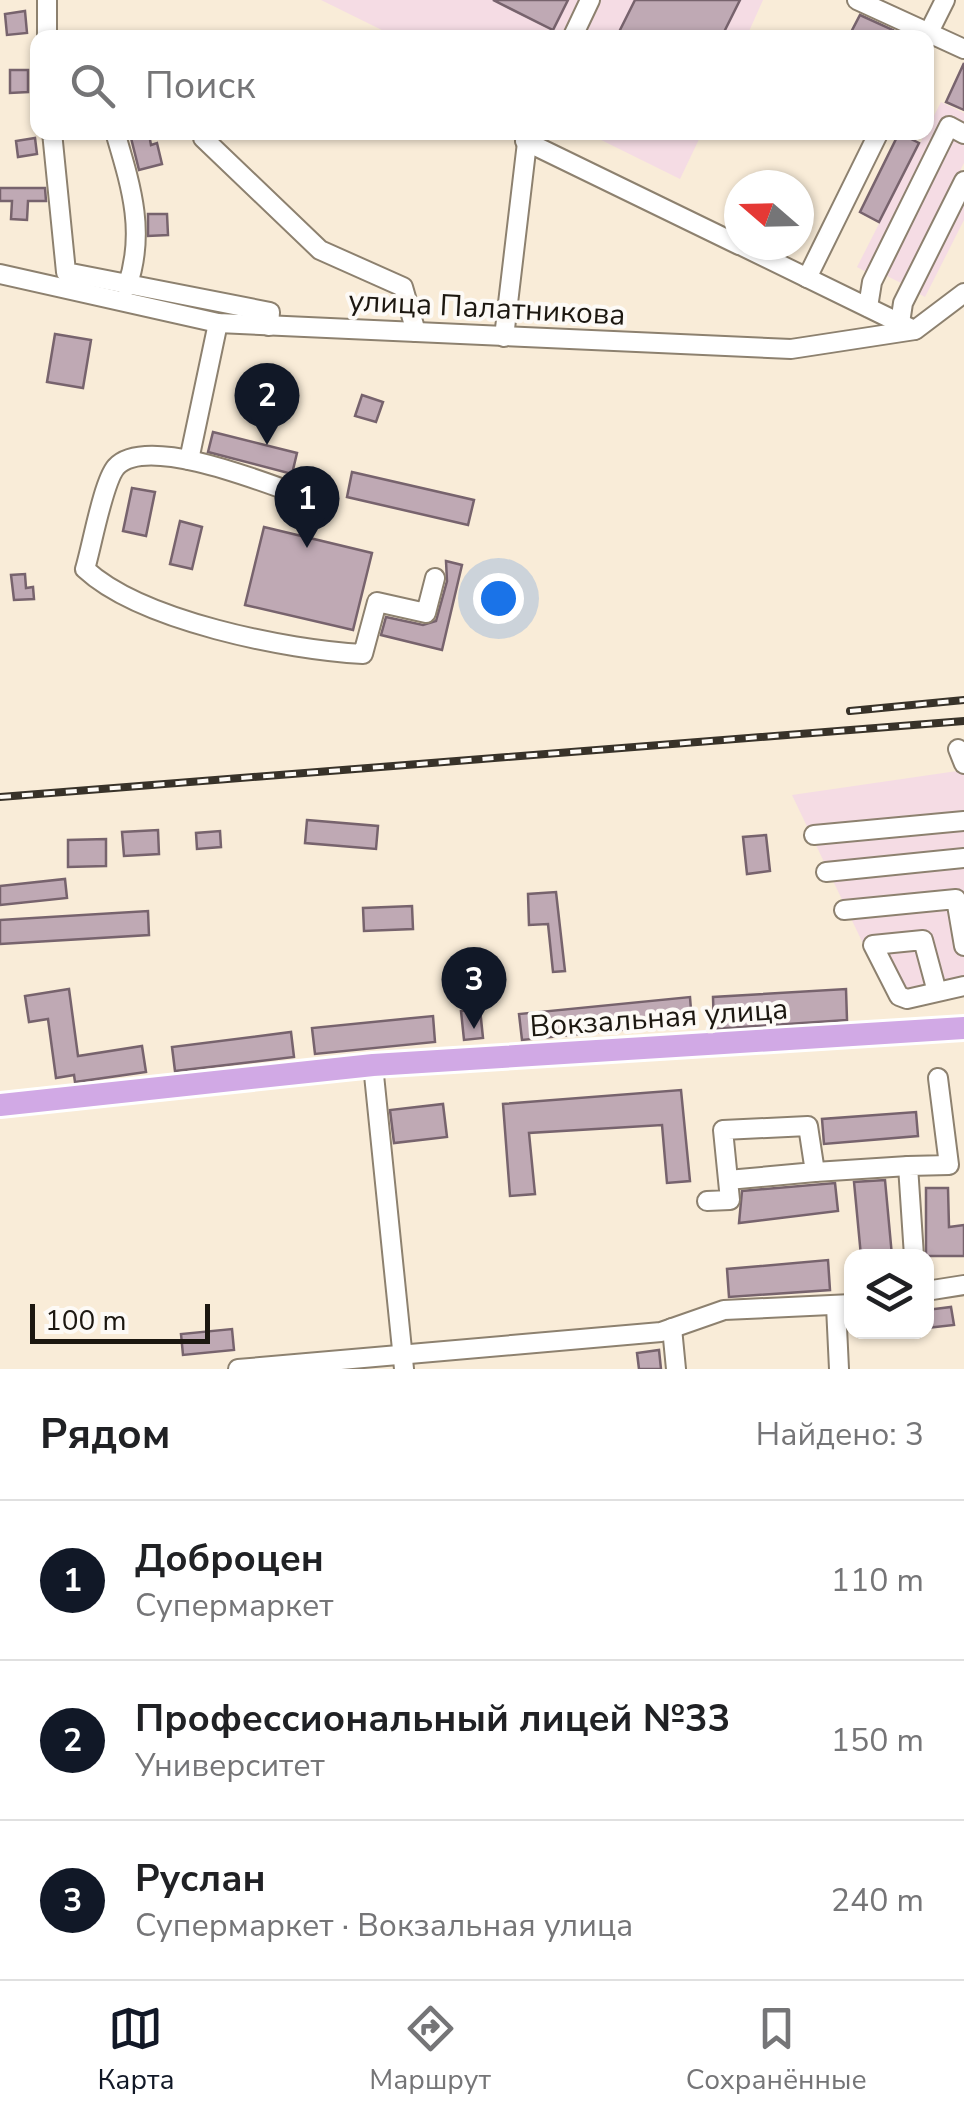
<!DOCTYPE html>
<html lang="ru">
<head>
<meta charset="utf-8">
<style>
	:root { --surface:#fff; --page:#f2f2f2; --text:#202124; --muted:#757577; --line:#e0e0e0; --accent:#111827 }
	body { margin:0; font-family:"Nunito Sans",sans-serif; background:var(--page); color:var(--text) }
	.controls { position:absolute; right:30px; bottom:30px; display:grid; overflow:hidden; border-radius:20px; box-shadow:0 2px 8px #0004 }
	.controls button { width:90px; height:90px; display:grid; place-items:center; padding:0; border:0; border-bottom:2px solid var(--line); background:var(--surface); color:var(--text); font:50px sans-serif }
	.compass { position:absolute; left:724px; top:170px; width:90px; height:90px; border-radius:50%; background:var(--surface); box-shadow:0 2px 8px #0004; rotate:290deg }
	.scale { position:absolute; left:30px; bottom:25px; width:180px; box-sizing:border-box; padding-left:10px; border:5px solid #1c1710; border-top:0; font-size:28px; line-height:35px; white-space:nowrap; color:#1c1710; -webkit-text-stroke:8px #fdfaf6; paint-order:stroke }
	.you { position:absolute; left:498px; top:598px; width:35px; height:35px; margin:-25px; border:8px solid #fff; border-radius:50%; background:#1a73e8; box-shadow:0 0 0 15px #1a73e833 }
	.badge { display:grid; place-items:center; width:65px; height:65px; border-radius:50%; background:var(--accent); color:#fff; font-size:32px; font-weight:700 }
	.pin { position:absolute; translate:-50% -82px; filter:drop-shadow(0 2px 5px #0008) }
	.pin::after { content:''; position:absolute; top:52px; width:35px; height:30px; background:inherit; clip-path:polygon(0 0,100% 0,50% 100%) }
	.list { margin:0; padding:0; list-style:none }
	h2 { display:flex; justify-content:space-between; align-items:center; height:130px; margin:0; padding:0 40px; font-size:42px }
	h2 small { font-size:32px; font-weight:400; color:var(--muted) }
	.list li { display:grid; grid-template-columns:65px 1fr auto; gap:30px; align-items:center; box-sizing:border-box; height:160px; padding:0 40px; border-top:2px solid var(--line) }
	.list b { display:block; font-size:38px; white-space:nowrap }
	.list p { margin:0; font-size:32px; white-space:nowrap; color:var(--muted) }
	.list em { font-size:32px; font-style:normal; color:var(--muted) }
	.icon { flex:none; width:55px; height:55px; fill:none; stroke:currentColor; stroke-width:2; stroke-linecap:round; stroke-linejoin:round }
	.map { position:relative; flex:none; width:964px; height:1369px; overflow:hidden }
	.search { position:absolute; background:var(--surface); box-shadow:0 2px 8px #0004; left:30px; right:30px; top:30px; height:110px; display:flex; align-items:center; gap:25px; box-sizing:border-box; padding:0 35px; border-radius:20px; color:var(--muted); font-size:38px }
	.sheet { height:610px; background:var(--surface) }
	nav { display:flex; justify-content:space-around; align-items:center; box-sizing:border-box; height:140px; border-top:2px solid var(--line); background:var(--surface); font-size:28px; color:var(--muted) }
	nav a { display:grid; justify-items:center; gap:5px }
	nav .on { color:var(--accent) }
	.map>svg:first-child { display:block }
</style>
</head>
<body>
<div class="map">
<svg width="964" height="1369" viewBox="0 0 964 1369">
	<rect width="100%" height="100%" fill="#f9ecd8"/>
	<g fill="#f5dce4">
		<path d="M321,0h442l-17,38 -350,-1z"/>
		<path d="M941,102l23,11v13l-17,-8 -79,155 -11,-6z"/>
		<path d="M587,133h115l-22,46z"/>
		<path d="M953,135l11,5v23l-61,121 -20,-10z"/>
		<path d="M964,194v26l-39,77 -11,-6z"/>
		<path d="M964,770v222l-73,10 -99,-207z"/>
	</g>
	<g fill="#bfa9b4" stroke="#77636d" stroke-width="2.5">
		<path d="M493,0h75l-15,30z"/>
		<path d="M635,0h105l-19,38h-105z"/>
		<path d="M25,11l2,22 -20,2 -2,-21z"/>
		<path d="M860,15l33,15 -4,8h-41z"/>
		<path d="M964,63v47l-18,-8z"/>
		<path d="M10,70h18v22l-18,1z"/>
		<path d="M899,133l20,10 -40,79 -19,-10z"/>
		<path d="M149,134l2,11 6,-2 5,21 -23,6 -8,-32z"/>
		<path d="M35,138l2,16 -19,3 -2,-16z"/>
		<path d="M0,188h45l1,13h-18l-1,19 -16,-1 1,-18h-12z"/>
		<path d="M148,214h19l1,21 -20,1z"/>
		<path d="M55,334l36,6 -8,48 -36,-6z"/>
		<path d="M362,395l21,7 -7,20 -21,-6z"/>
		<path d="M213,432l84,21 -5,21 -84,-22z"/>
		<path d="M352,472l122,28 -6,25 -121,-28z"/>
		<path d="M132,488l23,4 -9,44 -23,-5z"/>
		<path d="M180,521l22,6 -10,42 -22,-5z"/>
		<path d="M264,527l108,26 -19,77 -108,-25z"/>
		<path d="M446,561l16,4 -20,85 -61,-15 5,-18 37,8 13,-4 11,-40z"/>
		<path d="M25,574l1,14 7,-1 1,12 -20,1 -3,-25z"/>
		<path d="M307,820l71,6 -2,23 -71,-6z"/>
		<path d="M158,830l1,24 -35,2 -2,-24z"/>
		<path d="M220,831l1,16 -24,2 -1,-16z"/>
		<path d="M766,835l4,36 -23,3 -4,-37z"/>
		<path d="M106,839v27l-38,1v-27z"/>
		<path d="M65,879l2,19 -67,7v-19z"/>
		<path d="M556,892l9,79 -12,1 -5,-48 -19,1 -1,-31z"/>
		<path d="M412,906l1,23 -49,2 -1,-23z"/>
		<path d="M148,911l1,24 -149,9v-24z"/>
		<path d="M69,989l9,67 64,-10 4,26 -71,10 -1,-7 -18,3 -8,-59 -19,3 -4,-26z"/>
		<path d="M846,989l1,31 -133,9 -1,-32z"/>
		<path d="M690,997l2,26 -170,17 -3,-26z"/>
		<path d="M480,1009l3,29 -19,2 -3,-29z"/>
		<path d="M433,1016l2,26 -120,12 -3,-26z"/>
		<path d="M291,1032l3,25 -119,14 -3,-24z"/>
		<path d="M681,1090l9,91 -23,2 -5,-58 -133,8 6,61 -25,2 -7,-92z"/>
		<path d="M443,1104l4,33 -53,6 -4,-33z"/>
		<path d="M916,1112l2,24 -94,8 -2,-25z"/>
		<path d="M885,1180l7,76h-31l-7,-74z"/>
		<path d="M835,1183l3,28 -99,12 3,-32z"/>
		<path d="M926,1188h22l1,39 15,-2v31h-38z"/>
		<path d="M828,1260l2,30 -101,7 -2,-28z"/>
		<path d="M951,1307l3,18 -28,3v-18z"/>
		<path d="M232,1329l2,21 -51,5 -2,-21z"/>
		<path d="M659,1350l2,19h-22l-2,-16z"/>
	</g>
	<g fill="none" stroke-linecap="round" stroke-linejoin="round">
		<g stroke="#8d816f" stroke-width="22">
			<g id="minor">
				<path d="M857,0l107,49"/>
				<path d="M47,38v-38"/>
				<path d="M572,38l18,-38"/>
				<path d="M926,38l19,-38"/>
				<path d="M52,132l14,140 204,40 -1,14"/>
				<path d="M115,132c16,54 31,100 12,155"/>
				<path d="M203,138l117,112 83,37 13,45"/>
				<path d="M525,141l214,104"/>
				<path d="M740,245l174,85"/>
				<path d="M0,274l218,49 573,26 124,-19 49,-37"/>
				<path d="M807,278l72,-146"/>
				<path d="M868,307l4,-25 77,-156 15,8"/>
				<path d="M900,323l3,-20 61,-122"/>
				<path d="M504,337l24,-203"/>
				<path d="M189,460l29,-137"/>
				<path d="M327,505c-42,-14 -178,-74 -211,-38 -13,15 -24,79 -31,102 56,52 202,81 278,85l14,-52 49,11 9,-35"/>
				<path d="M958,749l6,15"/>
				<path d="M814,835l150,-14"/>
				<path d="M826,872l138,-14"/>
				<path d="M844,910l112,-11 8,47"/>
				<path d="M937,992l-14,-52 -50,5 26,51 8,3 57,-13"/>
				<path d="M373,1065l31,304"/>
				<path d="M815,1172l93,-6"/>
				<path d="M707,1201l23,-1 -7,-70 85,-4 7,46 -87,8"/>
				<path d="M914,1256l-6,-90 41,-1 -11,-87"/>
				<path d="M926,1291l38,-6"/>
				<path d="M836,1306l3,63"/>
				<path d="M672,1328l4,41"/>
				<path d="M238,1369l423,-37 63,-22 128,-6"/>
			</g>
		</g>
		<g stroke="#fff" stroke-width="28">
			<path id="major" d="M0,1105l373,-40 591,-37"/>
		</g>
		<use href="#minor" stroke="#fff" stroke-width="18"/>
		<use href="#major" stroke="#d1a9e5" stroke-width="22"/>
		<g stroke="#383229" stroke-width="8">
			<g id="rail">
				<path d="M850,711l114,-11"/>
				<path d="M0,797l964,-76"/>
			</g>
		</g>
		<use href="#rail" stroke="#fdfaf6" stroke-width="4" stroke-dasharray="11" stroke-linecap="butt"/>
	</g>
	<g text-anchor="middle" dominant-baseline="central" stroke-width="8" stroke-linejoin="round" paint-order="stroke">
		<g font-size="30" fill="#1c1710" stroke="#fdfaf6">
			<text transform="translate(487 308) rotate(3)">улица Палатникова</text>
			<text transform="translate(659 1018) rotate(-4)">Вокзальная улица</text>
		</g>
	</g>
</svg>
<div class="controls">
<button><svg class="icon" aria-label="layers" viewBox="0 0 24 24"><path d="M12 4l9 5-9 5-9-5zM3 14l9 5 9-5"/></svg></button>
</div>
<svg class="compass" viewBox="-18 -18 36 36"><path d="M0-13l5 13h-10z" fill="#e53935"/><path d="M0 13l5-13h-10z" fill="#757577"/></svg>
<div class="scale">100 m</div>
<div class="you"></div>
<div class="pin badge" style="left:307px;top:548px">1</div>
<div class="pin badge" style="left:267px;top:445px">2</div>
<div class="pin badge" style="left:474px;top:1029px">3</div>
<div class="search"><svg class="icon" aria-label="search" viewBox="0 0 24 24"><circle cx="10" cy="10" r="6"/><path d="M15 15l6 6"/></svg>Поиск</div>
</div>
<section class="sheet">
<h2>Рядом<small>Найдено: 3</small></h2>
<ul class="list">
<li><span class="badge">1</span><div><b>Доброцен</b><p>Супермаркет</p></div><em>110 m</em></li>
<li><span class="badge">2</span><div><b>Профессиональный лицей №33</b><p>Университет</p></div><em>150 m</em></li>
<li><span class="badge">3</span><div><b>Руслан</b><p>Супермаркет · Вокзальная улица</p></div><em>240 m</em></li>
</ul>
</section>
<nav>
<a class="on"><svg class="icon" aria-label="map" viewBox="0 0 24 24"><path d="M3 6l6-2 6 2 6-2v14l-6 2-6-2-6 2zM9 4v14M15 6v14"/></svg>Карта</a>
<a><svg class="icon" aria-label="directions" viewBox="0 0 24 24"><path d="M12 3l9 9-9 9-9-9zM9 14v-3h6M13 9l2 2-2 2"/></svg>Маршрут</a>
<a><svg class="icon" aria-label="saved" viewBox="0 0 24 24"><path d="M7 4h10v16l-5-4-5 4z"/></svg>Сохранённые</a>
</nav>
</body>
</html>
